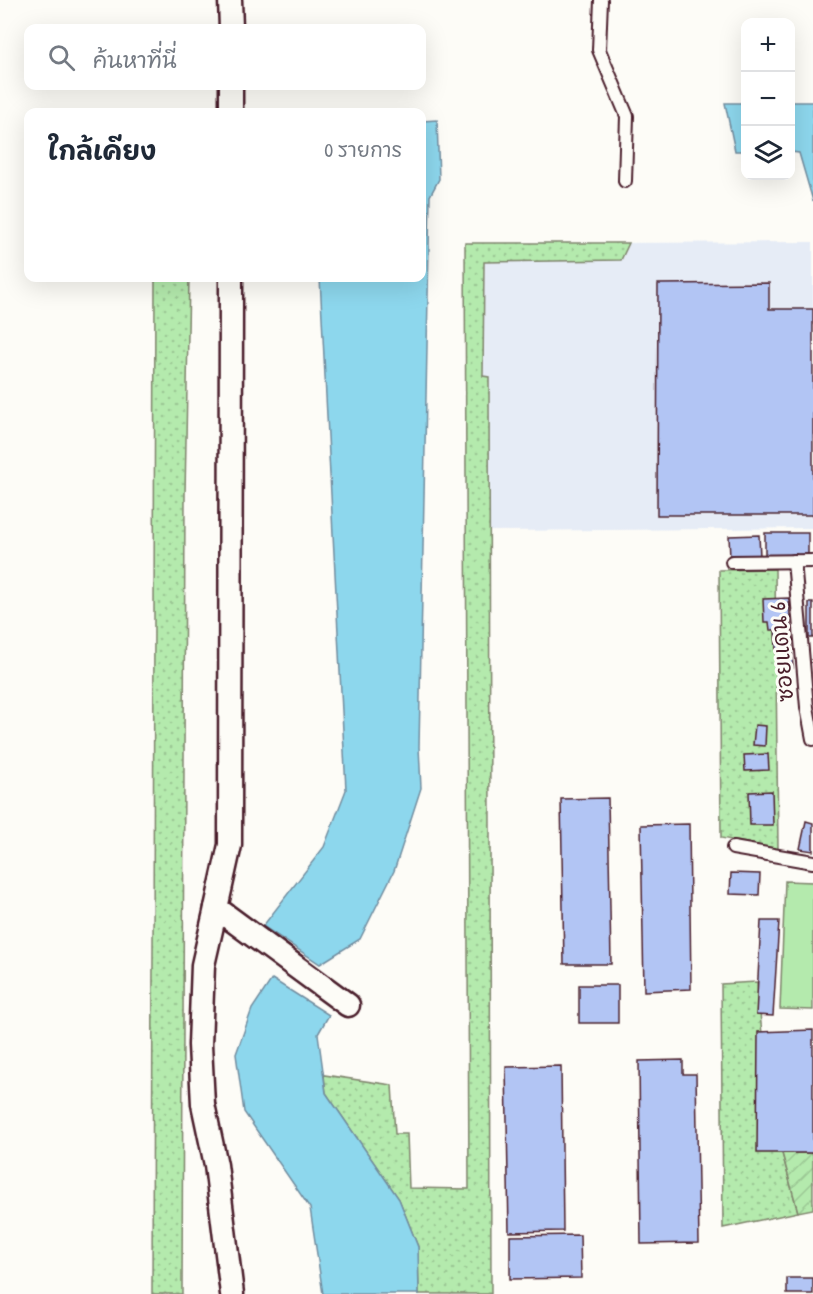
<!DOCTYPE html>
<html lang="th">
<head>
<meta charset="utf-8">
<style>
	:root { --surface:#fff; --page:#f6f6f7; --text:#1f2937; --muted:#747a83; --line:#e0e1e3 }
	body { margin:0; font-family:"Patrick Hand","Playpen Sans Thai",sans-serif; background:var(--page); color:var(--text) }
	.controls { position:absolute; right:18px; top:18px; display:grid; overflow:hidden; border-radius:12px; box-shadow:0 6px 24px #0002 }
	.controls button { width:54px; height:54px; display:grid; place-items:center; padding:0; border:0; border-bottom:2px solid var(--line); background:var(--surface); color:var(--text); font:30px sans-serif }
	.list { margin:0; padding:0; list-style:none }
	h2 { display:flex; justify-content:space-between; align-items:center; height:78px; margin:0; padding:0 24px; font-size:26px }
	h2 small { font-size:20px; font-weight:400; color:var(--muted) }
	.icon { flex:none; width:33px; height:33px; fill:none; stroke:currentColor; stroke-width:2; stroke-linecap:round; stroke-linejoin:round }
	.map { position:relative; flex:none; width:813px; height:1294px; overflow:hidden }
	.search { position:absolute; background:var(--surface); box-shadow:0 6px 24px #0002; left:24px; top:24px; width:402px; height:66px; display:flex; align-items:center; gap:15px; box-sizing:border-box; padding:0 21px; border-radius:12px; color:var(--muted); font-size:22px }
	.panel { position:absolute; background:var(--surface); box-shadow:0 6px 24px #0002; left:24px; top:108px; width:402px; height:174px; border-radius:12px }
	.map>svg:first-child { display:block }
</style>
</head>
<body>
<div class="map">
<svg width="813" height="1294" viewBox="0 0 813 1294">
	<defs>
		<pattern id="grass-dots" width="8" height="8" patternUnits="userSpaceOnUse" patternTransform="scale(1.5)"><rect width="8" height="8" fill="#b4eaad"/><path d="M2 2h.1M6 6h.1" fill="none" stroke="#9cc895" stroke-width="1.8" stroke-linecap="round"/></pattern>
		<pattern id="garden-furrows" width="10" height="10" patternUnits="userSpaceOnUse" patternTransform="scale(1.5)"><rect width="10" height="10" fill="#b4eaad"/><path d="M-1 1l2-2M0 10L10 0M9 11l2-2" fill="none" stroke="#9cc895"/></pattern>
	</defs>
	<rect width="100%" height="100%" fill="#fdfcf7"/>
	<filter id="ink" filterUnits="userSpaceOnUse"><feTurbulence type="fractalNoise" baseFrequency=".0167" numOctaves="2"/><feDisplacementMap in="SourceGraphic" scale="12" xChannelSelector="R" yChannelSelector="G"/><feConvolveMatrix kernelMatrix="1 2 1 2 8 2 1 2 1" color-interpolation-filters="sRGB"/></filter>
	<g filter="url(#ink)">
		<path fill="#e6ecf6" d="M813,242v286l-325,3 1,-154h-6l1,-115 118,-2 1,-17z"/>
		<g fill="url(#grass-dots)" stroke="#7f846c" stroke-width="1.5">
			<path d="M465,243h164l-8,17 -137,2 -1,114 6,1 2,917h-72l-1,-47 -19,-48 -73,-106 -2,-18 68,10 3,49h12l2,54 60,1z"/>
			<path d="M155,278h34l-4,216 -3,800h-30z"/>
			<path d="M775,569l3,280 -57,-11 -2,-268z"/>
			<path d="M757,982l16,166 9,5 16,59 -75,16 -2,-244z"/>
		</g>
		<path fill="url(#garden-furrows)" stroke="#7f846c" stroke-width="1.5" d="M782,1153h31v56l-15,3z"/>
		<path fill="#b4eaad" stroke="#7f846c" stroke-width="1.5" d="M785,881l28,1v128l-33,-1z"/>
		<g fill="#8dd7ed" stroke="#728d9f" stroke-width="1.5">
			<path d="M791,102h22v99l-14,-48 -8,-1z"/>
			<path d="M725,103h20v48h-10z"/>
			<path d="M437,120l2,59 -9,17 -11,551 2,41 -27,83 -34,68 -40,25 -57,-38 61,-79 22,-57 -26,-512h102v-157z"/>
			<path d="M272,979l57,36 -11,19 8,59 73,106 19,48 1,47h-96l-13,-86 -66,-96 -8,-58 16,-45z"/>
		</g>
		<g fill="#b2c5f4" stroke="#4a1f2b" stroke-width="1.5">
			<path d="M769,283v26h44v206h-156l1,-231z"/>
			<path d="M765,533h43v24l-43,-1z"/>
			<path d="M759,535l1,22 -30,1 -1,-22z"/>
			<path d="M789,598l4,70 -16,1 -2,-39h-5l-1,-8h-5l-1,-23z"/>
			<rect x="809" y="603" width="4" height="35"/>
			<path d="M755,725l11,1 -1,20 -12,-1z"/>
			<path d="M768,754l1,16 -24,1 -1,-16z"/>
			<path d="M772,791l1,34h-23l-1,-33z"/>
			<path d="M608,798l3,166h-47l-3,-165z"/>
			<path d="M806,821l7,2v28l-13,-2z"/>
			<path d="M689,824l2,165 -47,2 -3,-166z"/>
			<path d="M731,873l29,1 -1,21 -29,-1z"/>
			<path d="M761,921h18l-6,95 -17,-1z"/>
			<rect x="579" y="985" width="39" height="38"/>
			<path d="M813,1030v123h-56l1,-121z"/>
			<path d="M683,1060v14h13l3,169 -58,1 -2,-183z"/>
			<path d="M561,1066l2,165 -54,1 -3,-165z"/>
			<path d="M580,1235l1,43 -71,1v-43z"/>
			<rect x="787" y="1278" width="26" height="16"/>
		</g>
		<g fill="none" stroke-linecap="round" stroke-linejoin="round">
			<g stroke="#4a1f2b" stroke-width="16">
				<g id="lane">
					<path d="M601,0l-2,50 28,66 -2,65"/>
					<path d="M794,561l13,146 6,32"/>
					<path d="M732,562l81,-1"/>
					<path d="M733,848l80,14"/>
				</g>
			</g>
			<g stroke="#4a1f2b" stroke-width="27">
				<g id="street">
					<path d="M230,0l1,28"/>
					<path d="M231,86v26"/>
					<path d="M231,278l-1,567 -14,63 132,97"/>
					<path d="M216,908l-13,57 -3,80 3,59 13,61 16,129"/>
				</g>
			</g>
			<use href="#lane" stroke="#fdfcf7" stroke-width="12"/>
			<use href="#street" stroke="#fdfcf7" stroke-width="22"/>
		</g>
	</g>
	<g text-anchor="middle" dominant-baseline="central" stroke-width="6" stroke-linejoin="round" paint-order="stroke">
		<g font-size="22" fill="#4a1f2b" stroke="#fdfcf7">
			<text transform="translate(781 652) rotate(-95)">ซอยแดน 6</text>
		</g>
	</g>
</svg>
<div class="controls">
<button>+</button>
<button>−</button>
<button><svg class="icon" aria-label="layers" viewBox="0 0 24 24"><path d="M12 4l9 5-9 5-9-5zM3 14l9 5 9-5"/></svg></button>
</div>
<div class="search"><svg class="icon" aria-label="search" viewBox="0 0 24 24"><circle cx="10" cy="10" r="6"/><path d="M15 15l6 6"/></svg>ค้นหาที่นี่</div>
<section class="panel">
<h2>ใกล้เคียง<small>0 รายการ</small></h2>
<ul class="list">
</ul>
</section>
</div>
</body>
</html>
